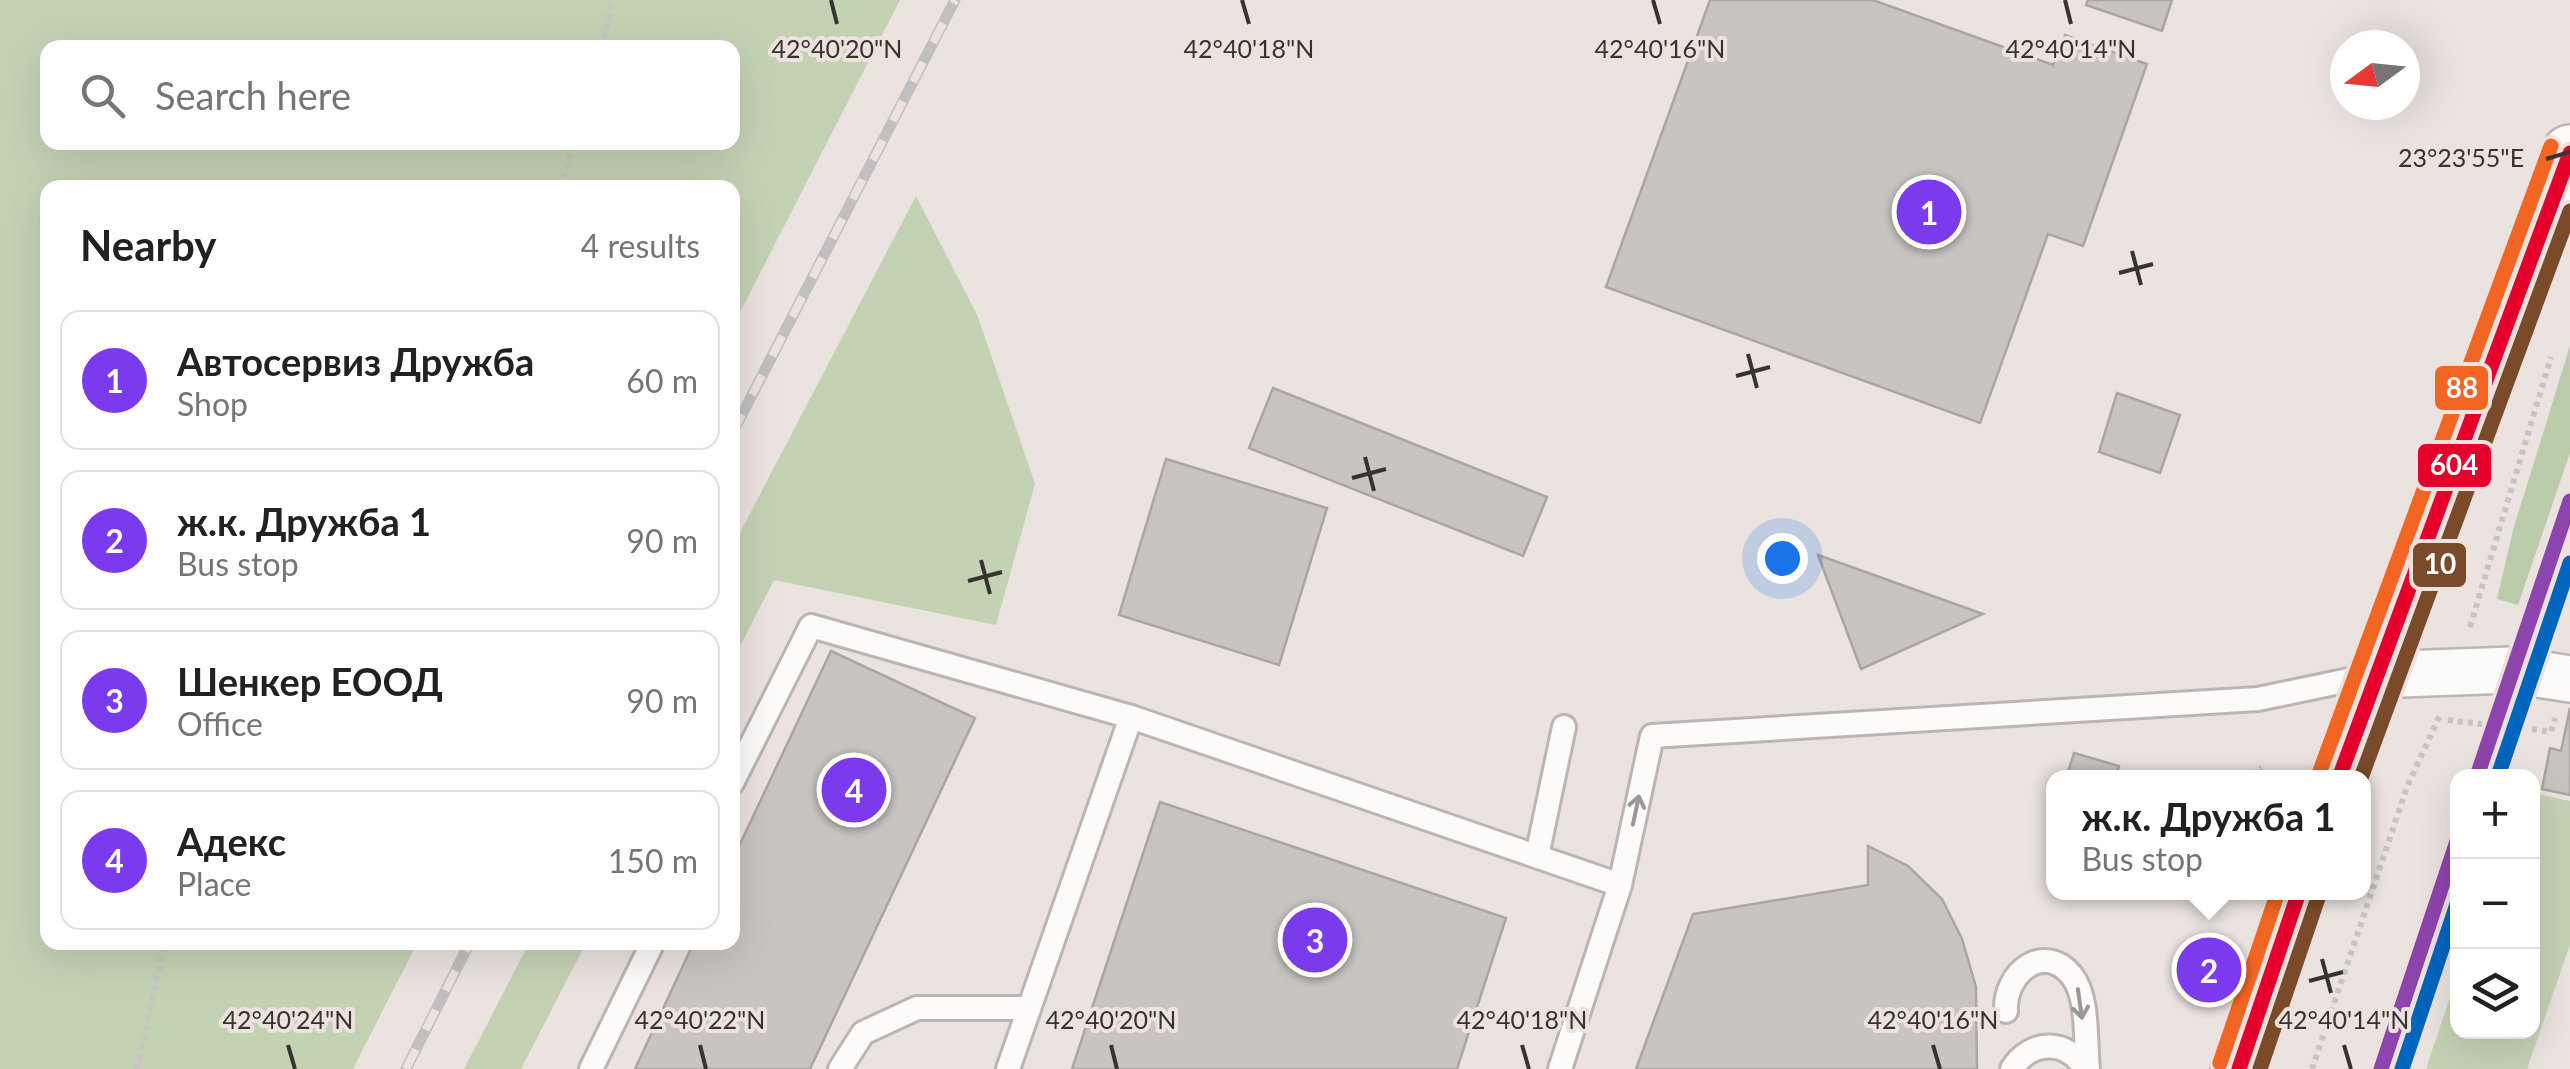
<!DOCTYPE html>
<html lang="en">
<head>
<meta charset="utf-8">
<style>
	:root { --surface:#fff; --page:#f6f6f6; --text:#202124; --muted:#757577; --line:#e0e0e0; --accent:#7c3aed }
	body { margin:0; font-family:Lato,sans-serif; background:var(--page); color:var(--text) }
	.controls { position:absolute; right:30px; bottom:30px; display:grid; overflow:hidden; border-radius:20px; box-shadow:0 10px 40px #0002 }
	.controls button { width:90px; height:90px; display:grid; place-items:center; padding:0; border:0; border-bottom:2px solid var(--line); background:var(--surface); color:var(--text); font:50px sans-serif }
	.compass { position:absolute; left:2330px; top:30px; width:90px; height:90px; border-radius:50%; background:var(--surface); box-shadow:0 10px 40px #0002; rotate:255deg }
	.you { position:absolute; left:1782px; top:558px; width:35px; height:35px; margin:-25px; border:8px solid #fff; border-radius:50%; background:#1a73e8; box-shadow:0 0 0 15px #1a73e833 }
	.badge { display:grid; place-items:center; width:65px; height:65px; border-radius:50%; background:var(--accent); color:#fff; font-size:32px; font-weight:700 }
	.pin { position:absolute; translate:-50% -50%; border:5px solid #fff; box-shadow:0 2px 10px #0006 }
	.popup { position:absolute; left:2046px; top:770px; width:325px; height:130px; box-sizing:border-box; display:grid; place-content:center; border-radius:20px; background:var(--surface); filter:drop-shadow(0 2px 8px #0005); font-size:32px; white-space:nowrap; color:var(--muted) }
	.popup b { font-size:38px; color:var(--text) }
	.popup::after { content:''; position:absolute; left:50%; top:100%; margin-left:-20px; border:20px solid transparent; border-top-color:var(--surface) }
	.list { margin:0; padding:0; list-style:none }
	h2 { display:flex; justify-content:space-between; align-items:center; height:130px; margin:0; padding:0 40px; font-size:42px }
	h2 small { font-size:32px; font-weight:400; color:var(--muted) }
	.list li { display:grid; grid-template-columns:65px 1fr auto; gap:30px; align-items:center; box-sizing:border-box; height:140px; margin:0 20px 20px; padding:0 20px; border:2px solid var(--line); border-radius:20px }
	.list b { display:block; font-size:38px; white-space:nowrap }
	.list p { margin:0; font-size:32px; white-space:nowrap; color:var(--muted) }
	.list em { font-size:32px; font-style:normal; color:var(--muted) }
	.icon { flex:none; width:55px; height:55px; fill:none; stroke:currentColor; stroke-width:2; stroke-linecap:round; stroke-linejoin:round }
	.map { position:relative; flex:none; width:2570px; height:1069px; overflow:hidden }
	.search { position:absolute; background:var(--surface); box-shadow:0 10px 40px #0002; left:40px; top:40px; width:700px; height:110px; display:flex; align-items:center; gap:25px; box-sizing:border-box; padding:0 35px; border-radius:20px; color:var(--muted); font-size:38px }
	.panel { position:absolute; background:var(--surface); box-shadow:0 10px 40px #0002; left:40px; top:180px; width:700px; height:770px; border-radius:20px }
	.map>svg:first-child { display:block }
</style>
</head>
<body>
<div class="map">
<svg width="2570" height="1069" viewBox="0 0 2570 1069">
	<rect width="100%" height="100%" fill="#eae3e0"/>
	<g fill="#c4d2b4" fill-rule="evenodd">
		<path d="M0,0h900l-167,326 -1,-138h-684v754l369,1 -64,126h-353zM48,48h684v94h-684z"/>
		<path d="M916,196l62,121 57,167 -39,141 -222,-45 -41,80v-114z"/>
		<path d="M2533,793l37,8v144l-43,124h-101l31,-93 1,56h74z"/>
		<path d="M529,943h57l-65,126h-57z"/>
	</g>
	<path fill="#bca" d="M2570,346v107l-52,152 -21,-6 16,-69z"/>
	<g fill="#c8c4c1" stroke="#aba6a5" stroke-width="2.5">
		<path d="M1710,0h163l180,65 12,-30 82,29 -64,182 -35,-12 -68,189 -374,-136z"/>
		<path d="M2088,0h84l-10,31 -76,-26z"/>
		<path d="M1273,388l274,109 -24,59 -274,-108z"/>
		<path d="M2117,393l63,22 -20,58 -61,-21z"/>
		<path d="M1166,459l161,49 -48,157 -160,-50z"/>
		<path d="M1818,555l165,59 -122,55z"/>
		<path d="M831,651l144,67 -165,351h-175l59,-127h38v-81z"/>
		<path d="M2570,708v87l-28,-6 8,-41 11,3z"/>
		<path d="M2074,753l45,13 -4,12h-49z"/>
		<path d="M1160,802l346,116 -49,151h-385z"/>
		<path d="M1868,846l40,20 34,33 20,40 14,48 1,82h-341l57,-155 175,-29z"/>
	</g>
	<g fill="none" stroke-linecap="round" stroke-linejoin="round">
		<g stroke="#bbb6b5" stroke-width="28">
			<g id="service">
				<path d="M732,783l79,-157 320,91"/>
				<path d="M1537,856l27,-129"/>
				<path d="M1620,885l32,-149 606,-37 115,-24"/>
				<path d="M2006,1011c-2,-38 38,-70 66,-35 17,21 13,67 16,93"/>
				<path d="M591,1069l62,-127"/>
				<path d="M840,1069l23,-36 54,-25h112"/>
				<path d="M1008,1069l123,-352 489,168 -60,184"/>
				<path d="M2012,1069c18,-29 55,-31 73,0"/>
			</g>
		</g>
		<g stroke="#bbb6b5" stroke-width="50">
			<path id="minor" d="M2373,675l139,-5 58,9"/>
		</g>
		<g stroke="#bbb6b5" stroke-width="60">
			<g id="secondary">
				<path d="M2339,778l231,-625"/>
				<path d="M2239,1069l60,-177"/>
			</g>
		</g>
		<g stroke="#c7c4c3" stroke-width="6" stroke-dasharray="5 5" stroke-linecap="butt">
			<path d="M603,48l9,-48"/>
			<path d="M560,188l14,-46"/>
			<path d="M2470,627l81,-270"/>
			<path d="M2448,720l34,4"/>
			<path d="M2532,729l19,3 4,-14"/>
			<path d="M2251,774l11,-6"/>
			<path d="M137,1069l28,-127"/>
			<path d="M2312,1069l95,-282 33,-72"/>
		</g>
		<use href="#service" stroke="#fcfbfa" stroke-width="22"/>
		<use href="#minor" stroke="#fcfbfa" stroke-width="45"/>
		<use href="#secondary" stroke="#fcfbfa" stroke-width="55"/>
		<g stroke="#c1bfbf" stroke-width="11">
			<g id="rail">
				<path d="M732,434l223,-434"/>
				<path d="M406,1069l64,-127"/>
			</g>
		</g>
		<use href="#rail" stroke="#ede2dd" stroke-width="8" stroke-dasharray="22" stroke-linecap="butt"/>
		<g stroke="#ede2dd" stroke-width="22">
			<g id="bus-1">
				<path d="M2339,778l231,-625"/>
				<path d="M2239,1069l60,-177"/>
			</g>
		</g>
		<g stroke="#ede2dd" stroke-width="22">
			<g id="bus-2">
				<path d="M2361,778l209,-567"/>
				<path d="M2260,1069l58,-171"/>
			</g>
		</g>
		<g stroke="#ede2dd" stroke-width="22">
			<g id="bus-3">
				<path d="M2320,771l231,-625"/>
				<path d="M2220,1063l58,-171"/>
			</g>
		</g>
		<use href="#bus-1" stroke="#e4002b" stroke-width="15"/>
		<use href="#bus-2" stroke="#7a4b2a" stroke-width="15"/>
		<use href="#bus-3" stroke="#f26522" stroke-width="15"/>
		<g stroke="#ede2dd" stroke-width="22">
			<g id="tram-1">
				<path d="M2477,776l93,-275"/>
				<path d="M2381,1069l77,-231"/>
			</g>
		</g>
		<g stroke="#ede2dd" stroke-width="22">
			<g id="tram-2">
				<path d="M2498,776l72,-213"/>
				<path d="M2402,1069l56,-168"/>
			</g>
		</g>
		<use href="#tram-1" stroke="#8e44ad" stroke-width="15"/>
		<use href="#tram-2" stroke="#0065bd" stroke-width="15"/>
	</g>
	<defs><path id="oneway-shaft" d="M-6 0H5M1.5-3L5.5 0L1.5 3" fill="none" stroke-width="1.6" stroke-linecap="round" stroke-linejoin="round" transform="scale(2.5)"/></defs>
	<g stroke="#9a9796">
		<use href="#oneway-shaft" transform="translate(1636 810) rotate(-78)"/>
		<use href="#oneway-shaft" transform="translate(2080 1004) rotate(82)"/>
	</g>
	<path fill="none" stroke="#373331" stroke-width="4" d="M831,0l6,24M1242,0l7,24M1653,0l7,24M2065,0l6,24M2546,159l24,-7M2132,251l9,34M2119,273l34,-9M1748,354l9,34M1736,376l34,-9M1365,457l9,34M1352,478l34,-9M981,560l9,34M968,581l34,-9M2322,959l9,34M2309,981l34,-9M288,1045l7,24M700,1045l6,24M1111,1045l6,24M1522,1045l7,24M1933,1045l7,24M2344,1045l7,24"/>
	<g font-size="25" text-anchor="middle" fill="#373331" stroke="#ede2dd" stroke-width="8" stroke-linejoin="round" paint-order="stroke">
		<text x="837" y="58">42°40'20"N</text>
		<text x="1249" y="58">42°40'18"N</text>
		<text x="1660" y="58">42°40'16"N</text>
		<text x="2071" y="58">42°40'14"N</text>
		<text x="2461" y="167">23°23'55"E</text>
		<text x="288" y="1029">42°40'24"N</text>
		<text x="700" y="1029">42°40'22"N</text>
		<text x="1111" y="1029">42°40'20"N</text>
		<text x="1522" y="1029">42°40'18"N</text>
		<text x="1933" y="1029">42°40'16"N</text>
		<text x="2344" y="1029">42°40'14"N</text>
	</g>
	<g stroke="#ede2dd" stroke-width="4">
		<rect x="2433" y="364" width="57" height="48" rx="10" fill="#f26522"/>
		<rect x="2416" y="442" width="77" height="47" rx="10" fill="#e4002b"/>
		<rect x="2411" y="541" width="57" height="48" rx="10" fill="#7a4b2a"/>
	</g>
	<g font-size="28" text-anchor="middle" font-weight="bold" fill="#fff">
		<text x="2462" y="398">88</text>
		<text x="2454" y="475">604</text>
		<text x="2440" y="574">10</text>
	</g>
</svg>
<div class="controls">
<button>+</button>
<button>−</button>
<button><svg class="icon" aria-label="layers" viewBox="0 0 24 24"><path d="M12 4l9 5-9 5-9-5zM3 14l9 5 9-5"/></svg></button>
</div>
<svg class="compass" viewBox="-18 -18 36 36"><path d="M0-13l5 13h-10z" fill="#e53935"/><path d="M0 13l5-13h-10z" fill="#757577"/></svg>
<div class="you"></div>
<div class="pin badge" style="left:1929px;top:212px">1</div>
<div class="pin badge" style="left:2209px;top:970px">2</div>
<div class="popup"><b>ж.к. Дружба 1</b>Bus stop</div>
<div class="pin badge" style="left:1315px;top:940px">3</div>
<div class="pin badge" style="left:854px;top:790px">4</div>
<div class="search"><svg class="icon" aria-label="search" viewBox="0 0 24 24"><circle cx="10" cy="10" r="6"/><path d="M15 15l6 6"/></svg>Search here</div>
<section class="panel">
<h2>Nearby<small>4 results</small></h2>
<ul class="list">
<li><span class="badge">1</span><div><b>Автосервиз Дружба</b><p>Shop</p></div><em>60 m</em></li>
<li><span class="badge">2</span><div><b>ж.к. Дружба 1</b><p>Bus stop</p></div><em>90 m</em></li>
<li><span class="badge">3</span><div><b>Шенкер ЕООД</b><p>Office</p></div><em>90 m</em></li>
<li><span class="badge">4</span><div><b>Адекс</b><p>Place</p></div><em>150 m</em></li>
</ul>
</section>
</div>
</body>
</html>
